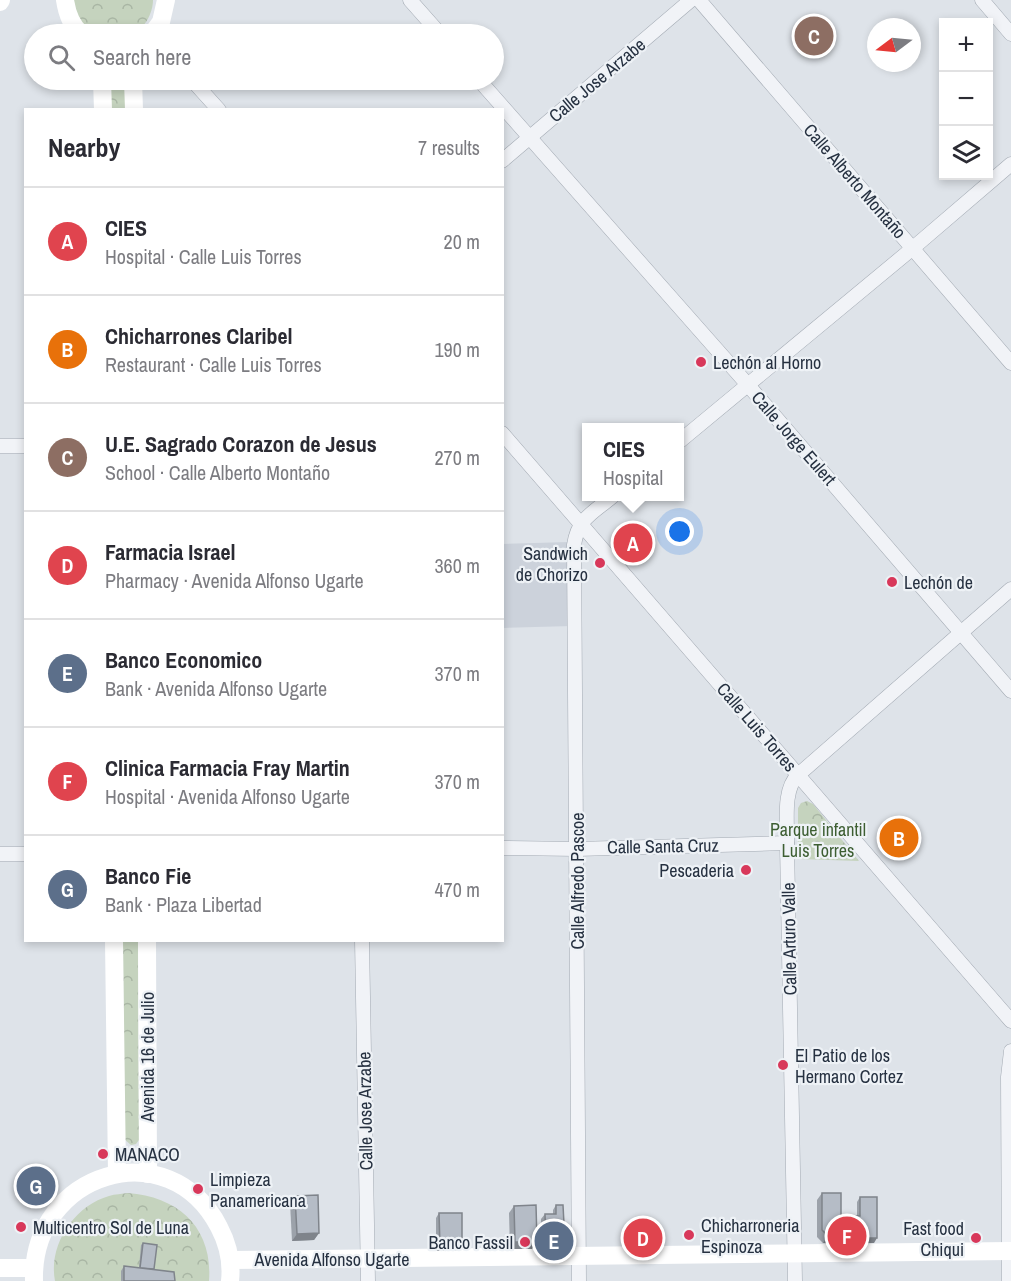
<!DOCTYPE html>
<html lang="en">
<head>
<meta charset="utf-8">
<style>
	:root { --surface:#fff; --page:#f7f7f7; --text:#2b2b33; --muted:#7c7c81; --line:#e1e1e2; --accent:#1a73e8 }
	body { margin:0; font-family:"Archivo Narrow",sans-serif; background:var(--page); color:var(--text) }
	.controls { position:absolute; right:18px; top:18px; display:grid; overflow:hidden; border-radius:0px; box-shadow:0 3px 9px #0003 }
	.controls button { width:54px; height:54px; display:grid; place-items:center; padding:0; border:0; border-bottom:2px solid var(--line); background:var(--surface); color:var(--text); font:30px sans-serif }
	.compass { position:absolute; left:867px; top:18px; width:54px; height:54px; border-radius:50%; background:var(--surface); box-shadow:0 3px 9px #0003; rotate:254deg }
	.you { position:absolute; left:680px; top:532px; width:21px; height:21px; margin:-15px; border:4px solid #fff; border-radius:50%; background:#1a73e8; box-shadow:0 0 0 9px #1a73e833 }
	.badge { display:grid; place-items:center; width:39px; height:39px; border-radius:50%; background:var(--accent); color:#fff; font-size:20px; font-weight:700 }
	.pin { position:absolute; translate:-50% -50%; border:3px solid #fff; box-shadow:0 2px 6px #0006 }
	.popup { position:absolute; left:582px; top:423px; width:102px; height:78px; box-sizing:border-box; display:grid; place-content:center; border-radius:0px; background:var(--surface); filter:drop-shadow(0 2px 4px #0005); font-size:20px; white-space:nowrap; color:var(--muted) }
	.popup b { font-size:22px; color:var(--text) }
	.popup::after { content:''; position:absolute; left:50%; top:100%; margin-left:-12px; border:12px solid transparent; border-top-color:var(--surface) }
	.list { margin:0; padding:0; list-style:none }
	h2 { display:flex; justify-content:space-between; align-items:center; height:78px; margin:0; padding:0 24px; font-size:26px }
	h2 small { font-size:20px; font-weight:400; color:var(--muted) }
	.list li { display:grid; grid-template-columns:39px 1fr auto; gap:18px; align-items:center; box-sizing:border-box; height:108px; padding:0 24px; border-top:2px solid var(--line) }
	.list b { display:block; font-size:22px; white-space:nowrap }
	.list p { margin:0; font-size:20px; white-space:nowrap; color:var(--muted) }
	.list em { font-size:20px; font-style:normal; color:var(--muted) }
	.icon { flex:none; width:33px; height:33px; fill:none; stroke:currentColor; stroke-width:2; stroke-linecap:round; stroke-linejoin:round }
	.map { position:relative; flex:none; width:1011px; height:1281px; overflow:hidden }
	.search { position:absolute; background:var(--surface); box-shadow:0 3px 9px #0003; left:24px; top:24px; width:480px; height:66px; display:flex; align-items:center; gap:15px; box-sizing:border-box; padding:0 21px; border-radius:33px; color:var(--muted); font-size:22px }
	.panel { position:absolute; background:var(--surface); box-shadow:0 3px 9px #0003; left:24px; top:108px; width:480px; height:834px; border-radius:0px }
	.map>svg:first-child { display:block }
</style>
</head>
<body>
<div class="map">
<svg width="1011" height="1281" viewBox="0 0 1011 1281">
	<defs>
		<pattern id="park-crowns" width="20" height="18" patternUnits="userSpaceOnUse" patternTransform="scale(1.5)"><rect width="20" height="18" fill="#c5d3be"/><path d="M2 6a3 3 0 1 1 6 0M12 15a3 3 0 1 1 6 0" fill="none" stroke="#a9b6a4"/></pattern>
	</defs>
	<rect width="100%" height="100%" fill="#dee3e9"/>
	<path fill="#ccd2db" d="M569,542l3,84 -69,2 -1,-84z"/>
	<g fill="url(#park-crowns)">
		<path d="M73,0h80c0,13 -9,31 -22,34 -6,2 -14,0 -20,0 -11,0 -18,1 -26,-8 -8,-7 -9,-16 -12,-26z"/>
		<path d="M107,80h21l2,29h-23z"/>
		<path d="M807,801l6,3 46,57 -61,-2v-51l3,-5z"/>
		<path d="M123,941h15l1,199 -3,4 -5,1 -7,-6z"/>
		<path d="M128,1193c51,4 85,35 81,88h-154c-7,-36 19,-75 54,-85 6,-2 13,-2 19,-3z"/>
	</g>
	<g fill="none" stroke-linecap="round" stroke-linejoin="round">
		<g stroke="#a3aab3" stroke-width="15">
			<g id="street">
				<path d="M410,0l30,34"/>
				<path d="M699,0l312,363"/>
				<path d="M982,0l29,34"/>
				<path d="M192,80l27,30"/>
				<path d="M479,80l269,305 263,306"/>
				<path d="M502,161l189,-161"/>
				<path d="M502,433l509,588"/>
				<path d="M680,441l233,-193 98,-84"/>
				<path d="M0,446h26"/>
				<path d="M502,848l75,1 210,-6"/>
				<path d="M0,854h26"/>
				<path d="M362,940l6,341"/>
				<path d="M579,1281l-5,-736c4,-27 19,-32 39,-49"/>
				<path d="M795,1281l-8,-438c1,-19 -5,-53 11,-68l213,-186"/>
				<path d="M1009,1281l-1,-204 3,-26"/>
			</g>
		</g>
		<use href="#street" stroke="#f1f3f7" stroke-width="14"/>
		<g stroke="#fff" stroke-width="18">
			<path d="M65,0c2,14 6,25 16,34"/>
			<path d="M0,2l1,-2"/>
			<path d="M152,34l9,-12 5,-22"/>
			<path d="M102,80l1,30"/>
			<path d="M133,80l1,30"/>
			<path d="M114,940l3,234"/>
			<path d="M147,940l1,234"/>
			<path d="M230,1260l781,-9"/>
			<path d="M0,1268h34"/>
			<path d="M34,1281c-3,-109 135,-151 185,-54 9,17 13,36 11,54"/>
		</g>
	</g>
	<g fill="#9ca2aa">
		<path d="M822,1193l19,22 16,1v-14l3,-5 14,46h-51l-6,-6v-37z"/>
		<path d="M295,1196l24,37 -5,7 -22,1 -2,-38z"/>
		<path d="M556,1205l9,39 -4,4 -19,1 -1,-30 4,-5h8v-4z"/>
		<path d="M514,1206l18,43h-22l-1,-36z"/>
		<path d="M439,1213l23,33 -3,4 -23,1v-33z"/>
		<path d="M143,1243l11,26 21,12h-54v-10l3,-5 15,2 2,-23z"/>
	</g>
	<g fill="#7f848b">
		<path d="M319,1233l-5,7 -22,1 5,-7z"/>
		<path d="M841,1235l36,3 -3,5h-51l5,-7z"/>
		<path d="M515,1242h22l-5,7h-22z"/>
		<path d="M546,1244h19l-4,4 -19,1z"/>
		<path d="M440,1246h22l-3,4 -23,1z"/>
	</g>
	<g fill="#b5bcc6" stroke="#7f848b" stroke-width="1.5">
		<path d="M822,1193h19v42l-13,1 -6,-6z"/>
		<path d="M318,1195l1,38 -22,1 -2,-38z"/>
		<path d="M860,1197h17v41h-37l1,-3v-20l19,1z"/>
		<path d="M536,1205l1,37h-22l-1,-36z"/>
		<path d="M556,1205h7l2,39h-19l-1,-30h11z"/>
		<path d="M439,1213h23v33h-22z"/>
		<path d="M143,1243l14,2 -3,24 -14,-1z"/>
		<path d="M124,1266l50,6 1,9h-51z"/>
	</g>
	<g fill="#d8385a" stroke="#eef2f6" stroke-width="2">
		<circle cx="701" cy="362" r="6"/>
		<circle cx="600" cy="563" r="6"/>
		<circle cx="892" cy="582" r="6"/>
		<circle cx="746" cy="870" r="6"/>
		<circle cx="783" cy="1065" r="6"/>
		<circle cx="103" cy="1154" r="6"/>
		<circle cx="198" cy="1189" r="6"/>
		<circle cx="21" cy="1227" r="6"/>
		<circle cx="689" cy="1235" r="6"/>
		<circle cx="976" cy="1238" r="6"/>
		<circle cx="525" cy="1242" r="6"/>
	</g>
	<g text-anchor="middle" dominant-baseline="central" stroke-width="4.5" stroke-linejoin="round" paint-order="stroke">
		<g font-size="18" fill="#263141" stroke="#eef2f6">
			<text transform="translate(597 80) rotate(-40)">Calle Jose Arzabe</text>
			<text transform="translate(855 181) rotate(49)">Calle Alberto Montaño</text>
			<text transform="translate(794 438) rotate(49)">Calle Jorge Eulert</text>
			<text transform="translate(757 727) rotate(49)">Calle Luis Torres</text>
			<text transform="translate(663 846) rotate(-1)">Calle Santa Cruz</text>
			<text transform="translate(577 881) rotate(-90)">Calle Alfredo Pascoe</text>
			<text transform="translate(789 939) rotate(-91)">Calle Arturo Valle</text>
			<text transform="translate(147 1057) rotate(-90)">Avenida 16 de Julio</text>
			<text transform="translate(365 1111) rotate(-91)">Calle Jose Arzabe</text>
			<text x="332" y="1259">Avenida Alfonso Ugarte</text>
		</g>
		<g font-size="18" fill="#263141" stroke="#eef2f6" text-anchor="start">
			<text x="713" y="362">Lechón al Horno</text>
			<text x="588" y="553" text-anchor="end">Sandwich<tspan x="588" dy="21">de Chorizo</tspan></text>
			<text x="904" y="582">Lechón de</text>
			<text x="734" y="870" text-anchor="end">Pescaderia</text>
			<text x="795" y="1055">El Patio de los<tspan x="795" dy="21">Hermano Cortez</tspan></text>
			<text x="115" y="1154">MANACO</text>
			<text x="210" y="1179">Limpieza<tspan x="210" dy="21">Panamericana</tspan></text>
			<text x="701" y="1225">Chicharroneria<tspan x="701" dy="21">Espinoza</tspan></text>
			<text x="33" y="1227">Multicentro Sol de Luna</text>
			<text x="964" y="1228" text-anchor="end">Fast food<tspan x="964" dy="21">Chiqui</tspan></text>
			<text x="513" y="1242" text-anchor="end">Banco Fassil</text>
		</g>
		<g font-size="18" fill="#3d5e32" stroke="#eef2f6">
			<text x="818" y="829">Parque infantil<tspan x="818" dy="21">Luis Torres</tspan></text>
		</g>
	</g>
</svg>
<div class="controls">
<button>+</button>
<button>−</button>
<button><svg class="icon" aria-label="layers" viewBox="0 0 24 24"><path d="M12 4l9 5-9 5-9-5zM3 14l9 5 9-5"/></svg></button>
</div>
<svg class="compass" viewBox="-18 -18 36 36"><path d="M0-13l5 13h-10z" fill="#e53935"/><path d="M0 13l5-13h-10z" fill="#7c7c81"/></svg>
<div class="you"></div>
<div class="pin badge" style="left:633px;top:543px;background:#e0444e">A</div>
<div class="popup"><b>CIES</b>Hospital</div>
<div class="pin badge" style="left:899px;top:838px;background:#e8710a">B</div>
<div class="pin badge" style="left:814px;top:36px;background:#8d6e63">C</div>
<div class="pin badge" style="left:643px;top:1238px;background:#e0444e">D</div>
<div class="pin badge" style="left:554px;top:1241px;background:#5c6f8a">E</div>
<div class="pin badge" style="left:847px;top:1236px;background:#e0444e">F</div>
<div class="pin badge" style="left:36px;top:1186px;background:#5c6f8a">G</div>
<div class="search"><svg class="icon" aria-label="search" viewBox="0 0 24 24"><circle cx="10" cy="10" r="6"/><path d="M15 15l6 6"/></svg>Search here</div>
<section class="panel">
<h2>Nearby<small>7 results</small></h2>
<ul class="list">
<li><span class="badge" style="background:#e0444e">A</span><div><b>CIES</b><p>Hospital · Calle Luis Torres</p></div><em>20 m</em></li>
<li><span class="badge" style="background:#e8710a">B</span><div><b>Chicharrones Claribel</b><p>Restaurant · Calle Luis Torres</p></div><em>190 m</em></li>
<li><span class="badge" style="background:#8d6e63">C</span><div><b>U.E. Sagrado Corazon de Jesus</b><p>School · Calle Alberto Montaño</p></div><em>270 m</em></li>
<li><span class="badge" style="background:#e0444e">D</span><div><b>Farmacia Israel</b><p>Pharmacy · Avenida Alfonso Ugarte</p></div><em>360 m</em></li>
<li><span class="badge" style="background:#5c6f8a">E</span><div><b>Banco Economico</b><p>Bank · Avenida Alfonso Ugarte</p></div><em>370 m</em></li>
<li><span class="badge" style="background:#e0444e">F</span><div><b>Clinica Farmacia Fray Martin</b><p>Hospital · Avenida Alfonso Ugarte</p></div><em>370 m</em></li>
<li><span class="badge" style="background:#5c6f8a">G</span><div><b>Banco Fie</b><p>Bank · Plaza Libertad</p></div><em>470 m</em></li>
</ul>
</section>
</div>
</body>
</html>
